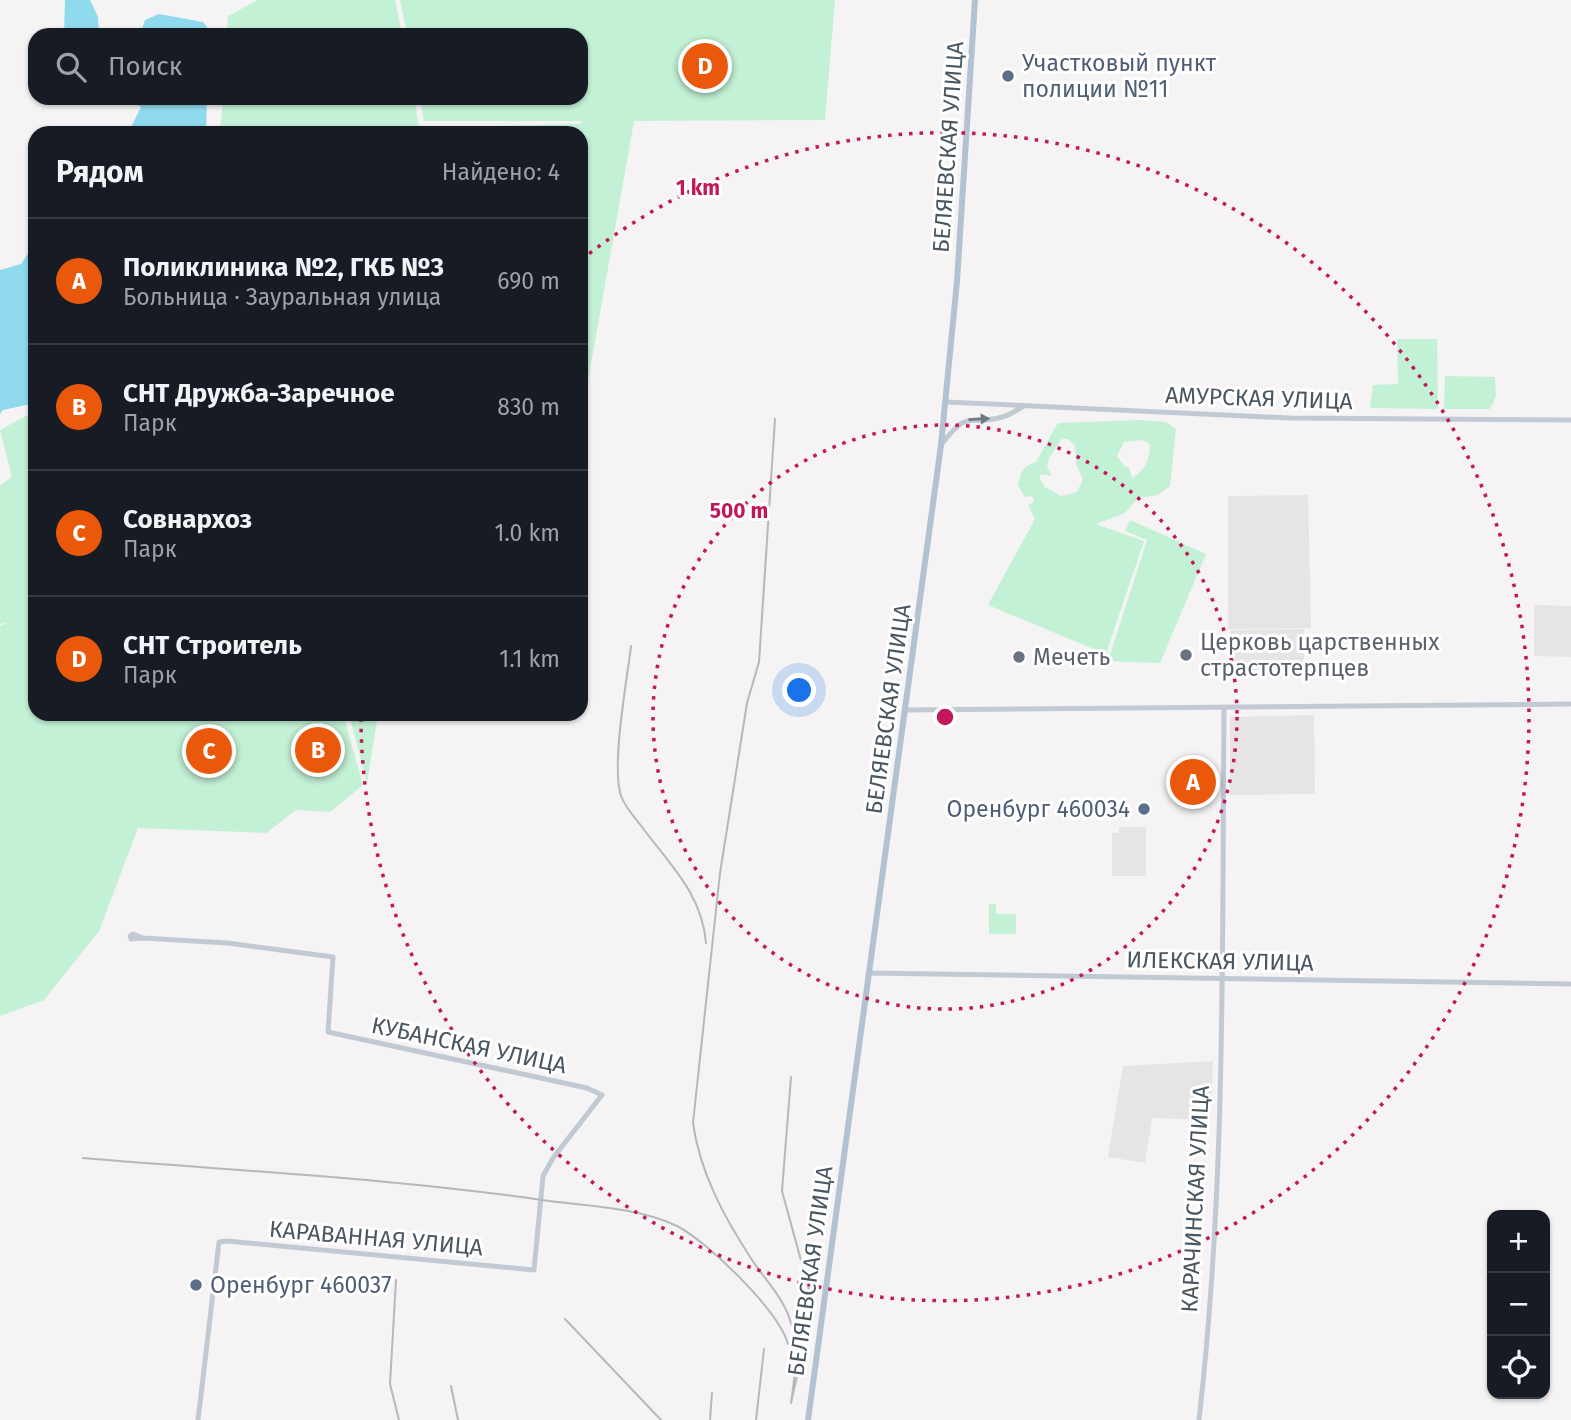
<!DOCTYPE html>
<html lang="ru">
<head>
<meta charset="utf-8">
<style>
	:root { --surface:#171b24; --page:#242831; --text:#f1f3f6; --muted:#9ea1a6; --line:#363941; --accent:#ea580c }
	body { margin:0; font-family:"Fira Sans",sans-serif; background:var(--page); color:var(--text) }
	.controls { position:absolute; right:21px; bottom:21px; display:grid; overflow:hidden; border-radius:14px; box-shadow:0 2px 5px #0004 }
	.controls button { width:63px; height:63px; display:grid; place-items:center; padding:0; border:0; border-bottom:2px solid var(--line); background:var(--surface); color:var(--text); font:35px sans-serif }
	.you { position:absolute; left:800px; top:691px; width:24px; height:24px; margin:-18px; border:5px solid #fff; border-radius:50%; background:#1a73e8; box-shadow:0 0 0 10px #1a73e833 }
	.badge { display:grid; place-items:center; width:46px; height:46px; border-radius:50%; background:var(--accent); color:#fff; font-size:23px; font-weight:700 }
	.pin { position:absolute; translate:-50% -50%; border:4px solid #fff; box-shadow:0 2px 7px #0006 }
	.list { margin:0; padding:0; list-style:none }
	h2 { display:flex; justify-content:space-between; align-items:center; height:91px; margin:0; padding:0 28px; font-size:30px }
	h2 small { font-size:23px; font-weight:400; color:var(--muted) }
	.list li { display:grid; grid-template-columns:46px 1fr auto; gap:21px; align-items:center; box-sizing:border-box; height:126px; padding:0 28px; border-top:2px solid var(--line) }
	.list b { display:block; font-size:26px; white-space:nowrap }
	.list p { margin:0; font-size:23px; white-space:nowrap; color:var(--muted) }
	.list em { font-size:23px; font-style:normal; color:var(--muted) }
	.icon { flex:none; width:38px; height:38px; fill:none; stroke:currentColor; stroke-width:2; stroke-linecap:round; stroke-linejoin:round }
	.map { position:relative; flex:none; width:1571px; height:1420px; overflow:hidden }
	.search { position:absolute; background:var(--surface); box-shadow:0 2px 5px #0004; left:28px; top:28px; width:560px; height:77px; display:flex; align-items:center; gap:18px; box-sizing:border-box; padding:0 24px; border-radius:21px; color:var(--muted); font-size:26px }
	.panel { position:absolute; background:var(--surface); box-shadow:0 2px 5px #0004; left:28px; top:126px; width:560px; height:595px; border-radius:21px }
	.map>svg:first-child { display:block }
</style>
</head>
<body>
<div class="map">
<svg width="1571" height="1420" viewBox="0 0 1571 1420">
	<rect width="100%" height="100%" fill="#f5f3f3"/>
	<g fill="#e6e4e5">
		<path d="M1308,495l3,133 -83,1v-133z"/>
		<path d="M1534,605l37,1v51l-37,-1z"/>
		<path d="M1304,629v49h-73l-1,-48z"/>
		<path d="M1314,715l1,79 -85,1v-78z"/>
		<path d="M1119,827h27v49h-34v-43h7z"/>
		<path d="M1213,1061l-2,59 -59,-2 -7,45 -37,-6 15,-91z"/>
	</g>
	<rect fill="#fce8e6" x="1180" y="768" width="26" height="28"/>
	<g fill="#c3f1d5" fill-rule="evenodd">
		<path d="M258,0h137l7,35h-175l1,-19z"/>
		<path d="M400,0h435l-10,120 -191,1 -51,288 -2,-276h-140l8,-6 132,-3 1,-3h-158l-4,-23h161v-63h-174z"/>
		<path d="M223,98h191l6,35h-200z"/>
		<path d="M1397,339h40l1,70 -68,-1 3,-23 25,-1z"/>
		<path d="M1445,376l50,1 1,19 -6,13h-46z"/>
		<path d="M35,411v303h308l20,71 -33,27 -34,-2 -30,23 -128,-5 -39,103 -55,69 -44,16v-390l10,-5 -10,3v-139l12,-8 -12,-47z"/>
		<path d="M1139,420l27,2 10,7 -6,57 -12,9 -20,3 -13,15 -29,11 48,17 -38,113 -118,-49 47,-86 -7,-14 6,-3 -2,-6 -7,1 -7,-12c3,-13 5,-19 18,-23l22,-39zM1062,439h6l7,7 1,18 7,15 -6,13 -16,4 -16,-9 -6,-10 2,-3 11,2 -5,-9 2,-9zM1143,440l7,4c0,13 -5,28 -18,34l-3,-10 -4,-1 -8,-11 7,-14z"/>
		<path d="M1130,520l76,34 -46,109 -52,-2 39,-121 -22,-9z"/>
		<path d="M349,714h29l-11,69z"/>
		<path d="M989,904h7v10h20v20h-27z"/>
	</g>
	<g fill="#90daee">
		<path d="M65,0h25l8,17 1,18h-35z"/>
		<path d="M159,14l44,8 10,13h-73l5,-15z"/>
		<path d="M127,98h80l-1,35h-78l13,-26z"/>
		<path d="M35,243v160l-32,7 -3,4v-144l21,-6z"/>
	</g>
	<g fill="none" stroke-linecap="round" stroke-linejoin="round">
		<g stroke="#c1cad2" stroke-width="5">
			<path d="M946,402l344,16 281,2"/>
			<path d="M941,445c29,-38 27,-18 61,-28 7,-2 14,-6 20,-10"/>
			<path d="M906,710l665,-6"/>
			<path d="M143,938l-12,1 -1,-3 3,-2 10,4 84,5 106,14 -5,75 259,56 15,7 -49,63 -10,18 -9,94 -307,-29 -8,1 -21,178"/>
			<path d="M868,973l703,11"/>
			<path d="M1199,1420c27,-236 23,-475 25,-712"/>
		</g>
		<path stroke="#b3c2d1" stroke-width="6" d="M808,1420l133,-975 16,-164 18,-281"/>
		<g stroke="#b5b8bd" stroke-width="2">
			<path d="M775,419l-16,243 -12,41 -27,170 -27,250c7,50 31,94 59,137 14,21 32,38 39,63 8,28 4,53 0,80l19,-86 1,-20 -29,-106 9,-114"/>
			<path d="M631,646c-4,35 -20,119 -10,150 4,11 14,22 21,31 28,38 60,67 64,116"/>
			<path d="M83,1158c153,13 307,20 459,42 43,6 95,7 135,26 31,16 102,85 111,118"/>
			<path d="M396,1280l-6,104 9,36"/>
			<path d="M565,1319l96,101"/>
			<path d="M451,1386l7,34"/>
			<path d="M710,1420l2,-27"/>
			<path d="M756,1420l8,-71"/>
		</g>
	</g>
	<defs><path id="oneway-solid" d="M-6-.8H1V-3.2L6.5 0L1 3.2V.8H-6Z" transform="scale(1.75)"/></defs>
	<use fill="#6e7983" href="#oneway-solid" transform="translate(979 419) rotate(-3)"/>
	<g fill="none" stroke="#c2185b" stroke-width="3.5" stroke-dasharray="3.5 7">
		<circle cx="945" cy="717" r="292"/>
		<path d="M581 260A584 584 0 1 1 361 717"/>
	</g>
	<g fill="#5c6f8a" stroke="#fff" stroke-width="2.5">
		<circle cx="1008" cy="76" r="7"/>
		<circle cx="1144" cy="809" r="7"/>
		<circle cx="196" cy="1285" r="7"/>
	</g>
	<g fill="#6b7280" stroke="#fff" stroke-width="2.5">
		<circle cx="1186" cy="655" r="7"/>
		<circle cx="1019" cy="657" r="7"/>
	</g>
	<g text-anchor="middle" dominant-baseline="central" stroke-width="6" stroke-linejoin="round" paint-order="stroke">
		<g font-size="23" fill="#4e5e75" stroke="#fff" text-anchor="start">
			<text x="1022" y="63">Участковый пункт<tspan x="1022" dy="26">полиции №11</tspan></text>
			<text x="1130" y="809" text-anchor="end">Оренбург 460034</text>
			<text x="210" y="1285">Оренбург 460037</text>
		</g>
		<g font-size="23" fill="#4a5661" stroke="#fff">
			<text transform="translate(948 147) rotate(-86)">БЕЛЯЕВСКАЯ УЛИЦА</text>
			<text transform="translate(1259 398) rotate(2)">АМУРСКАЯ УЛИЦА</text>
			<text transform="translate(888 709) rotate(-82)">БЕЛЯЕВСКАЯ УЛИЦА</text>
			<text transform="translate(1220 961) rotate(1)">ИЛЕКСКАЯ УЛИЦА</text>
			<text transform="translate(469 1045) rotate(12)">КУБАНСКАЯ УЛИЦА</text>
			<text transform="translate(1195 1199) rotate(-87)">КАРАЧИНСКАЯ УЛИЦА</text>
			<text transform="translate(376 1238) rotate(5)">КАРАВАННАЯ УЛИЦА</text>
			<text transform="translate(810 1271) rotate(-82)">БЕЛЯЕВСКАЯ УЛИЦА</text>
		</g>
		<g font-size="23" fill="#5b616d" stroke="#fff" text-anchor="start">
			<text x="1200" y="642">Церковь царственных<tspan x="1200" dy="26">страстотерпцев</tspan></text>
			<text x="1033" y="657">Мечеть</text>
		</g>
	</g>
	<circle cx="945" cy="717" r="10" fill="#c2185b" stroke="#fff" stroke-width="3.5"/>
	<g font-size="21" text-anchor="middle" font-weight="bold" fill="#c2185b" stroke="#fff" stroke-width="6" stroke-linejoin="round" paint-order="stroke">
		<text x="698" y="195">1 km</text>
		<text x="739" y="518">500 m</text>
	</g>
</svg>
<div class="controls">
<button>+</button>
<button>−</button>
<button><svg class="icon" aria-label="locate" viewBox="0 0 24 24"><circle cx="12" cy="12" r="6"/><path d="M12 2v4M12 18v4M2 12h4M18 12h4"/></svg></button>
</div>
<div class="you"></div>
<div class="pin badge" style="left:1193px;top:782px">A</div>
<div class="pin badge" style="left:318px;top:750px">B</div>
<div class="pin badge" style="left:209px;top:751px">C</div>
<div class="pin badge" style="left:705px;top:66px">D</div>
<div class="search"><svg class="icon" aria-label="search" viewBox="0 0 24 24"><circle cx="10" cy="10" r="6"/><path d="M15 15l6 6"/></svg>Поиск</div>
<section class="panel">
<h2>Рядом<small>Найдено: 4</small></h2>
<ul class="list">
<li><span class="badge">A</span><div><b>Поликлиника №2, ГКБ №3</b><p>Больница · Зауральная улица</p></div><em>690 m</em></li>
<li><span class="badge">B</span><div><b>СНТ Дружба-Заречное</b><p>Парк</p></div><em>830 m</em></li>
<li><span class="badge">C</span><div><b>Совнархоз</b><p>Парк</p></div><em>1.0 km</em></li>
<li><span class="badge">D</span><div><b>СНТ Строитель</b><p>Парк</p></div><em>1.1 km</em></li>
</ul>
</section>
</div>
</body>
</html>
